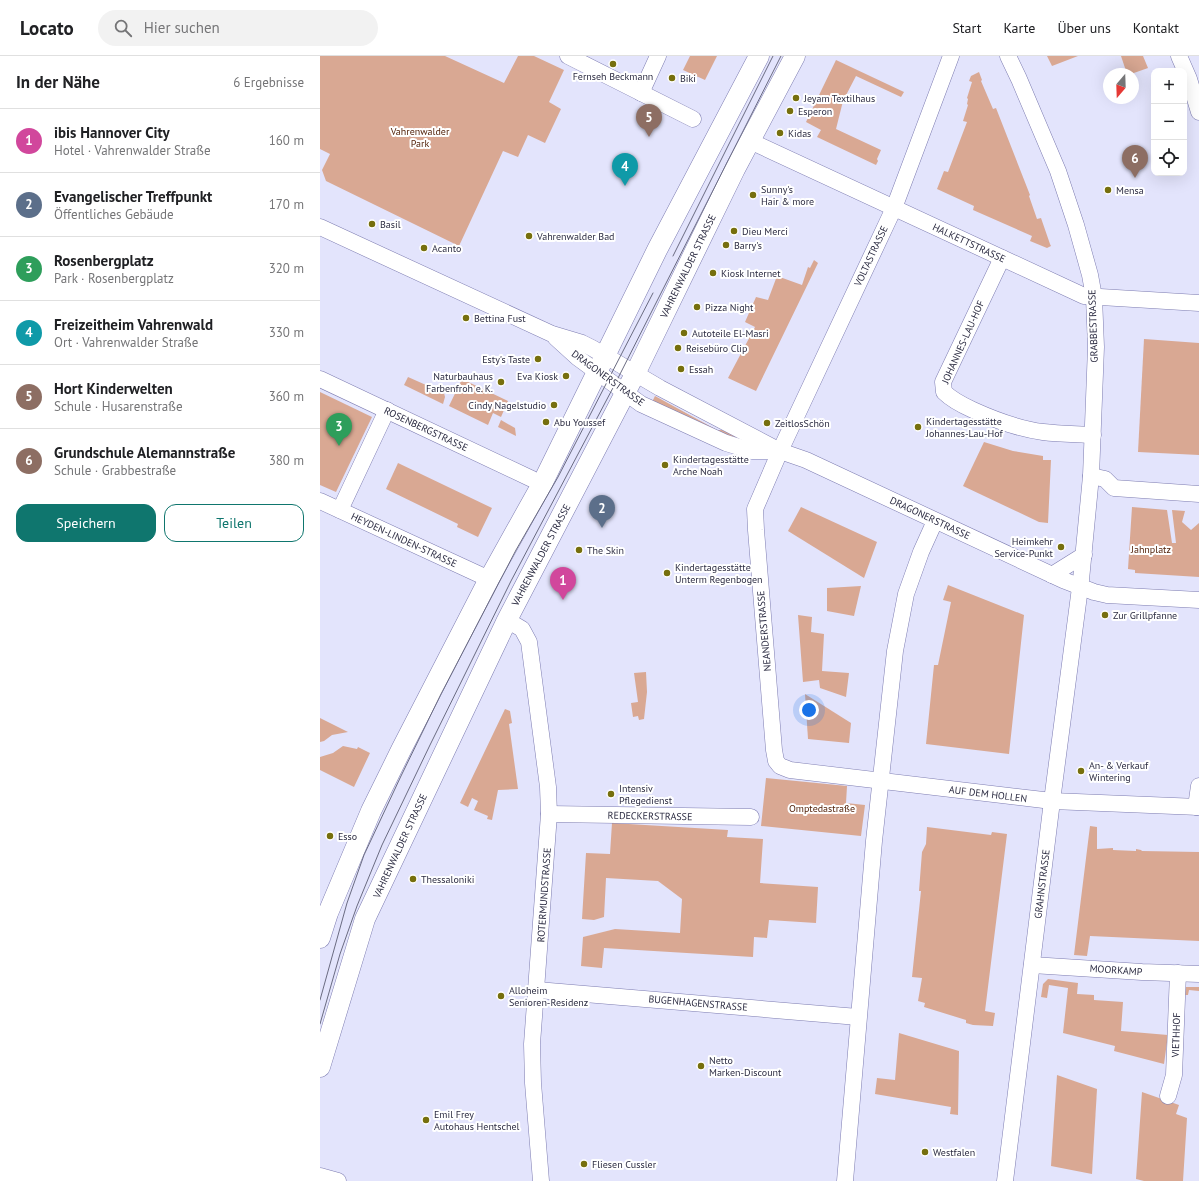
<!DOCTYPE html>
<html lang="de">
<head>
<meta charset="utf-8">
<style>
	:root { --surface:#fff; --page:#f2f2f2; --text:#202124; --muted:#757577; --line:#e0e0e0; --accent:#0f766e }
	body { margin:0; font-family:"PT Sans",sans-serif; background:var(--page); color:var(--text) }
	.controls { position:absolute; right:12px; top:12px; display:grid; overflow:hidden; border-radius:8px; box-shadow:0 4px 16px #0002 }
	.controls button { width:36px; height:36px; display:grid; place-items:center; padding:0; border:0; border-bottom:1px solid var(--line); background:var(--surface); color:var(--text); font:20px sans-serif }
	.compass { position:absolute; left:783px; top:12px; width:36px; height:36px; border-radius:50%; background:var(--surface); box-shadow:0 4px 16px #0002; rotate:199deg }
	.you { position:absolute; left:489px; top:654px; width:14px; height:14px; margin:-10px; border:3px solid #fff; border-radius:50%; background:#1a73e8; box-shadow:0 0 0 6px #1a73e833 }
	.badge { display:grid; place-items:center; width:26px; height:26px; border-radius:50%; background:var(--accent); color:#fff; font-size:13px; font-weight:700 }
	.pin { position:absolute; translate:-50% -33px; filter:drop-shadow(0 1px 2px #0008) }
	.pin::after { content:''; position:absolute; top:21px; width:14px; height:12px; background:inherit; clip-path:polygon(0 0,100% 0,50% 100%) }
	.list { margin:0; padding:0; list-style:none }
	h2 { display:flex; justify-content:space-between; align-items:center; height:52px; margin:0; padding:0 16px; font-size:17px }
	h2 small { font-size:13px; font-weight:400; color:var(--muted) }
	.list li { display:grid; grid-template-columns:26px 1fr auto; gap:12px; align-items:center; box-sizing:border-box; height:64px; padding:0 16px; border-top:1px solid var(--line) }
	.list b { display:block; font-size:15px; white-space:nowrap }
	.list p { margin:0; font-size:13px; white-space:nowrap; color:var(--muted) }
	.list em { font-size:13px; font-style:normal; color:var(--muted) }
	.actions { display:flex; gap:8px; padding:12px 16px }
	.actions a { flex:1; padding:9px 0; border:1px solid var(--accent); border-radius:12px; text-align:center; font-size:14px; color:var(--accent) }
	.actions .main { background:var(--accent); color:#fff }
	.icon { flex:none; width:22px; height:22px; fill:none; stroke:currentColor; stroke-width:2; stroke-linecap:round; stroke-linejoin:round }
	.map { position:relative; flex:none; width:879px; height:1125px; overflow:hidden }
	header { display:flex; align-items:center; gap:24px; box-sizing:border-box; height:56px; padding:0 20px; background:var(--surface); border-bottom:1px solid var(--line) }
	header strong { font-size:19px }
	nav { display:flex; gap:22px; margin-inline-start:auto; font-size:14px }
	.search { width:280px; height:36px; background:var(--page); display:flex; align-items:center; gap:10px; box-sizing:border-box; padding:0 14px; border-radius:22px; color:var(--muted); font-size:15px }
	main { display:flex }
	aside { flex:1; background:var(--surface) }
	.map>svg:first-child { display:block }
</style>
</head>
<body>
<header>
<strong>Locato</strong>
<div class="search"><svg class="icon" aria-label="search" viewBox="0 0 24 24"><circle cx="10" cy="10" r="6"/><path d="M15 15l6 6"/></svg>Hier suchen</div>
<nav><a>Start</a><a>Karte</a><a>Über uns</a><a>Kontakt</a></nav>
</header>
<main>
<aside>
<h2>In der Nähe<small>6 Ergebnisse</small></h2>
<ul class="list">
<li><span class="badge" style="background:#d1479c">1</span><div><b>ibis Hannover City</b><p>Hotel · Vahrenwalder Straße</p></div><em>160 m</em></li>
<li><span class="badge" style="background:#5c6f8a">2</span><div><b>Evangelischer Treffpunkt</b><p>Öffentliches Gebäude</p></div><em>170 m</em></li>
<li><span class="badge" style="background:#2e9e5b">3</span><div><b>Rosenbergplatz</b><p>Park · Rosenbergplatz</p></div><em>320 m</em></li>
<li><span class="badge" style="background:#0f9aa8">4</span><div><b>Freizeitheim Vahrenwald</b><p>Ort · Vahrenwalder Straße</p></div><em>330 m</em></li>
<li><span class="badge" style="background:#8d6e63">5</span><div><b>Hort Kinderwelten</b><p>Schule · Husarenstraße</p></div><em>360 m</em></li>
<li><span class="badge" style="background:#8d6e63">6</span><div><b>Grundschule Alemannstraße</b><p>Schule · Grabbestraße</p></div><em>380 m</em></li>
</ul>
<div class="actions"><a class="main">Speichern</a><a>Teilen</a></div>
</aside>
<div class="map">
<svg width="879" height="1125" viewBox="0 0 879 1125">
	<rect width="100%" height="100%" fill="#e3e4fc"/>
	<g fill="#d9a893">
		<path d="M0,0h125l59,27 14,-27h16l30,14 -15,32 12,7 -16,34 -17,-8 -10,22 -15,-6 -44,95 -133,-65 -4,-11 8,-16 -10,-5z"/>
		<path d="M370,0h27l-12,24 -22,-10z"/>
		<path d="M727,0h31l-26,10z"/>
		<path d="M801,0h22l5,12 -17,6h-4z"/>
		<path d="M516,4l68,32 -3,5 -45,-21 -13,25 -7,28 45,21 -4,9 1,2 -2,4 -59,-28 4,-7 -15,-8z"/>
		<path d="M659,16l3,8 -1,1 12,28 3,-1 34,87 -1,1 8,23 4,-1 9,26 1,2 -4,2 -17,-7 2,-5 -59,-26 1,-4 -37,-17 7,-18 4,1 19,-50 -4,-1 5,-16 -1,-1 1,-5 -1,-1 5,-16 -3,-1 2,-5z"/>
		<path d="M494,204l4,3 -62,128 -28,-13 27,-51 -10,-5 11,-25 12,3 9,-24 25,9 6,-18 2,1z"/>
		<path d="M824,283l55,4v112l-61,-3z"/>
		<path d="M88,321l36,16 1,4 -2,7 -39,-19z"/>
		<path d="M142,323l46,22 -7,16 -8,-4 -5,12 -39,-19z"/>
		<path d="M0,336l52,25 -36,75 -16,-7z"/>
		<path d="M335,340l62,34h5l33,14 -36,-10 -67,-32z"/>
		<path d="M181,364l14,8 1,8 -18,-9z"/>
		<path d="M664,386l29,9 30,5v4h8l-3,63 -9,-1 -76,-36z"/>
		<path d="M78,407l94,45 -14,29 -21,-10 1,-3 -72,-35z"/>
		<path d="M481,451l76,35 -13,36 -76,-47z"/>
		<path d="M812,451l35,3 5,33h4l-4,-33 13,1 -3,11 9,8 8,-7v54l-64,-4v-3l-7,-1z"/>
		<path d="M628,529l76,30 -15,139 -83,-10 8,-79h4l13,-63 -8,-2z"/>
		<path d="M541,530l-7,30 -27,-5v-23z"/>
		<path d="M478,559l14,2 -1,15 13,2 -2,37 27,2 -3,24 -26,-9 -1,-8 -16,2z"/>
		<path d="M326,616l1,20 -3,27 -5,1 -1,-4 -5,1 -2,-14 7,-1 -4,-29z"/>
		<path d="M485,638l46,29 -2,20 -41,-4z"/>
		<path d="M185,653l5,2 2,12 -3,1 9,65 -20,1 -6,30 -5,-1 1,-3 -14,-6 4,-9 -6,-3 -4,9 -8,-4z"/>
		<path d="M0,662l28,14 -16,3 -8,6 -4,1z"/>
		<path d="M23,690l14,3 1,-2 12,6 -16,34 -34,-17v-13l13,-4z"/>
		<path d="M446,722l81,8 -1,17 19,2 -4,31 -100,-10z"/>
		<path d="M292,767l116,7 -1,7 36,2 -3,44 58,4 -2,36 -47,-3 -2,18 -13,-1 -1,20 -149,-9 -2,20 -21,-2 2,-29 32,-8 65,4 2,-34 -24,-18 -52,-3 -2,39 -10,3 -12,-1 4,-66 24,1z"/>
		<path d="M770,770l7,1v22l16,-1v2l23,1v-2l5,1 1,1 57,1v89l-109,-5 -3,20 -13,-1z"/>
		<path d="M607,771l64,8 1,-3 15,2 -22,177 10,2 -2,13 -20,-1 -7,-2v-3l-42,-13 1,-4 -7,-2 4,-23 -10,-1 9,-86h-2l3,-39 4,-8z"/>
		<path d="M728,923l30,4 -1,11 17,1v5l29,2 -2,29 47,4 -4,29 -50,-13 1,-5 -52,-13 5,-45 -19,-3 -2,13 -6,-1 2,-13z"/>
		<path d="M865,931h14v4l-10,-1 -1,5h-5z"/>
		<path d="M579,977l60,18 -1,64 -8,-1 1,-7 -76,-13 2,-16 18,2z"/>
		<path d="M737,1019l40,14 -5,85 -41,-8z"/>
		<path d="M822,1036l37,13 -3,9 11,4 -4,63h-39l-8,-2z"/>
	</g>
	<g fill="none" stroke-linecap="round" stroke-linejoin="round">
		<g stroke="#7d7cb1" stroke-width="17">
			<g id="minor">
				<path d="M248,0l125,63"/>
				<path d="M631,0l-57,152 -114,243 -25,58 1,21 18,220 2,11 4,5 10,4 262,31 147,6"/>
				<path d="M859,0l10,23 10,33"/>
				<path d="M321,37l17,-37"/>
				<path d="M430,85l334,155 115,7"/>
				<path d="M0,171l232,107 30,9 10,5 68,40 120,63 26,9 257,120 31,12 13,3 92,5"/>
				<path d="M682,202l-59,124 1,10c8,8 18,13 29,18 22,10 46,19 70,22 16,2 33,2 50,3"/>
				<path d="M236,282l22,20 63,46 85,39 26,8h26"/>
				<path d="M0,323l212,100"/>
				<path d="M771,420l14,3 9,9 85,6"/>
				<path d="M0,445l169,78"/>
				<path d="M20,454l47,-100"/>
				<path d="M732,519l32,-20"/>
				<path d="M187,564l15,9 7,13 19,145 1,27 -17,230 1,39 8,98"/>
				<path d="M876,751l3,-21"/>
				<path d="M229,758l202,3"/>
				<path d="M712,909l110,7 57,2"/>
				<path d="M217,934l321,27"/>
				<path d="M848,1040l6,-21 4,-102"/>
				<path d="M0,1120l18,5"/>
				<path d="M525,1125l29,-340 21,-190 11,-57 15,-42 14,-31"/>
				<path d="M685,1125l47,-380 29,-221 10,-104 5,-129 -2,-50 -4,-22 -14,-50 -18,-54 -39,-92 -11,-23"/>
			</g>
		</g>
		<g stroke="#7d7cb1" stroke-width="21">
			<g id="major">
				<path d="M0,882l8,-25 43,-102 30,-61 88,-171 53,-95 115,-234 102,-194"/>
				<path d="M0,1011l45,-148 142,-299 128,-246 100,-205 60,-113"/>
			</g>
		</g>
		<use href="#minor" stroke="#fff" stroke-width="16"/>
		<use href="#major" stroke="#fff" stroke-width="20"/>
		<g stroke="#6a6b81" stroke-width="1">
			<path d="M353,200c33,-67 67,-133 100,-200"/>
			<path d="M0,944l27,-97 17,-48 37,-79 40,-82 75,-144 42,-73 95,-184"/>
			<path d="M0,968l20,-70 17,-48 25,-61 48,-100 81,-164 104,-197 166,-328"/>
		</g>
	</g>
	<g fill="#766f0d" stroke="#fff" stroke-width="1.5">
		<circle cx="293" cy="8" r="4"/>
		<circle cx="352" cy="22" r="4"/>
		<circle cx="476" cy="42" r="4"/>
		<circle cx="470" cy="55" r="4"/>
		<circle cx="460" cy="77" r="4"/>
		<circle cx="788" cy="134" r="4"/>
		<circle cx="433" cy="139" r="4"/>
		<circle cx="52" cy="168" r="4"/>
		<circle cx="414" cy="175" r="4"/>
		<circle cx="209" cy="180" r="4"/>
		<circle cx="406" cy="189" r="4"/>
		<circle cx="104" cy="192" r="4"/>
		<circle cx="393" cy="217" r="4"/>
		<circle cx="377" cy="251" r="4"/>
		<circle cx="146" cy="262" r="4"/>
		<circle cx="364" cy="277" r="4"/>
		<circle cx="358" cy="292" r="4"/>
		<circle cx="218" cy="303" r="4"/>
		<circle cx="361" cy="313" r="4"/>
		<circle cx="246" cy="320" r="4"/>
		<circle cx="181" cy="326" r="4"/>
		<circle cx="234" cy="349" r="4"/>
		<circle cx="226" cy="366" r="4"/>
		<circle cx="447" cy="367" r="4"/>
		<circle cx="598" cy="371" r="4"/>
		<circle cx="345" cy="409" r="4"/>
		<circle cx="741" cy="491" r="4"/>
		<circle cx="259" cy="494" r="4"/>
		<circle cx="347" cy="517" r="4"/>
		<circle cx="785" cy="559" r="4"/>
		<circle cx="761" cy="715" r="4"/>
		<circle cx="291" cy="738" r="4"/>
		<circle cx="10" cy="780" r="4"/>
		<circle cx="93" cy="823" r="4"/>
		<circle cx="181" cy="940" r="4"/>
		<circle cx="381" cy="1010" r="4"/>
		<circle cx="106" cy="1064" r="4"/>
		<circle cx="605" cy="1096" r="4"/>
		<circle cx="264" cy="1108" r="4"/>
	</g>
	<g text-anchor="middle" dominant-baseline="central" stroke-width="4" stroke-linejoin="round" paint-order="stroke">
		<g font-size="10" fill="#2c2c42" stroke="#fff" text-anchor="start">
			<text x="293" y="20" text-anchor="middle">Fernseh Beckmann</text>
			<text x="360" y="22">Biki</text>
			<text x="484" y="42">Jeyam Textilhaus</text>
			<text x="478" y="55">Esperon</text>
			<text x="468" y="77">Kidas</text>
			<text x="441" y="133">Sunny's<tspan x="441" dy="12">Hair &amp; more</tspan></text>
			<text x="796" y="134">Mensa</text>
			<text x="60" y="168">Basil</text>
			<text x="422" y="175">Dieu Merci</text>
			<text x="217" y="180">Vahrenwalder Bad</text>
			<text x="414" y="189">Barry's</text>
			<text x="112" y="192">Acanto</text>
			<text x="401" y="217">Kiosk Internet</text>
			<text x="385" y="251">Pizza Night</text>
			<text x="154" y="262">Bettina Fust</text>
			<text x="372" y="277">Autoteile El-Masri</text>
			<text x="366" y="292">Reisebüro Clip</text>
			<text x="210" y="303" text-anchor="end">Esty's Taste</text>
			<text x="369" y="313">Essah</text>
			<text x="173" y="320" text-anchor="end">Naturbauhaus<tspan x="173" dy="12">Farbenfroh e. K.</tspan></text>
			<text x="238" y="320" text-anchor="end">Eva Kiosk</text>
			<text x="226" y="349" text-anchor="end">Cindy Nagelstudio</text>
			<text x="606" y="365">Kindertagesstätte<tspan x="606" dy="12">Johannes-Lau-Hof</tspan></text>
			<text x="234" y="366">Abu Youssef</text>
			<text x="455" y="367">ZeitlosSchön</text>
			<text x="353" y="403">Kindertagesstätte<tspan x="353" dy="12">Arche Noah</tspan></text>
			<text x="733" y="485" text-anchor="end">Heimkehr<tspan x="733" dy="12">Service-Punkt</tspan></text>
			<text x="267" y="494">The Skin</text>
			<text x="355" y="511">Kindertagesstätte<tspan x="355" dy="12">Unterm Regenbogen</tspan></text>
			<text x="793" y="559">Zur Grillpfanne</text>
			<text x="769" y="709">An- &amp; Verkauf<tspan x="769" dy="12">Wintering</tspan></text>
			<text x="299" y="732">Intensiv<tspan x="299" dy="12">Pflegedienst</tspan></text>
			<text x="18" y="780">Esso</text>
			<text x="101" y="823">Thessaloniki</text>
			<text x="189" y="934">Alloheim<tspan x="189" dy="12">Senioren-Residenz</tspan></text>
			<text x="389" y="1004">Netto<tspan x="389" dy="12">Marken-Discount</tspan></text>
			<text x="114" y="1058">Emil Frey<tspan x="114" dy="12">Autohaus Hentschel</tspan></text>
			<text x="613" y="1096">Westfalen</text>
			<text x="272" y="1108">Fliesen Cussler</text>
		</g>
		<g font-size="10" fill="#53230b" stroke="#fff">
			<text x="100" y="75">Vahrenwalder<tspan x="100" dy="12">Park</tspan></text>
			<text x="831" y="493">Jahnplatz</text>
			<text x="502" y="752">Omptedastraße</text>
		</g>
		<g font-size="10" fill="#2c2c42" stroke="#fff">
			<text transform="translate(649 187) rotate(25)">HALKETTSTRASSE</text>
			<text transform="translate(551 200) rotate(-65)">VOLTASTRASSE</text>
			<text transform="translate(368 210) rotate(-64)">VAHRENWALDER STRASSE</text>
			<text transform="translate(773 270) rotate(-92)">GRABBESTRASSE</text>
			<text transform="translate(643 286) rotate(-66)">JOHANNES-LAU-HOF</text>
			<text transform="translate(288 322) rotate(36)">DRAGONERSTRASSE</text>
			<text transform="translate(106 373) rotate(25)">ROSENBERGSTRASSE</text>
			<text transform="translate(610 462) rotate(25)">DRAGONERSTRASSE</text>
			<text transform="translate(84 484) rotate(25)">HEYDEN-LINDEN-STRASSE</text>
			<text transform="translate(221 499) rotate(-62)">VAHRENWALDER STRASSE</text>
			<text transform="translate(444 575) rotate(-95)">NEANDERSTRASSE</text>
			<text transform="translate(668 738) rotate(7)">AUF DEM HOLLEN</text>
			<text transform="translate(330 760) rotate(1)">REDECKERSTRASSE</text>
			<text transform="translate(80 790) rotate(-65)">VAHRENWALDER STRASSE</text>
			<text transform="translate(722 828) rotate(-83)">GRAHNSTRASSE</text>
			<text transform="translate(224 839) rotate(-86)">ROTERMUNDSTRASSE</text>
			<text transform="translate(796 914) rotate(4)">MOORKAMP</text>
			<text transform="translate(378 947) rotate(5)">BUGENHAGENSTRASSE</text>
			<text transform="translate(856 979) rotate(-88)">VIETHHOF</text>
		</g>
	</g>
</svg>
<div class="controls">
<button>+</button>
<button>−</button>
<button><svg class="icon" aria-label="locate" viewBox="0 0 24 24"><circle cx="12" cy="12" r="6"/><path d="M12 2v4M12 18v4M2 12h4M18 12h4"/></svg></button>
</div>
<svg class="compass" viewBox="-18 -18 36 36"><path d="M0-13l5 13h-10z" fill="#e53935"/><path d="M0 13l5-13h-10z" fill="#757577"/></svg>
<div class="you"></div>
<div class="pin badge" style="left:243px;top:544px;background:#d1479c">1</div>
<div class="pin badge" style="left:282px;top:472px;background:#5c6f8a">2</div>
<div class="pin badge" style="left:19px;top:390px;background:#2e9e5b">3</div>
<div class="pin badge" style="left:305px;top:130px;background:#0f9aa8">4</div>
<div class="pin badge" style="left:329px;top:81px;background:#8d6e63">5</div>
<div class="pin badge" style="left:815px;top:122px;background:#8d6e63">6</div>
</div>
</main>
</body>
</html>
